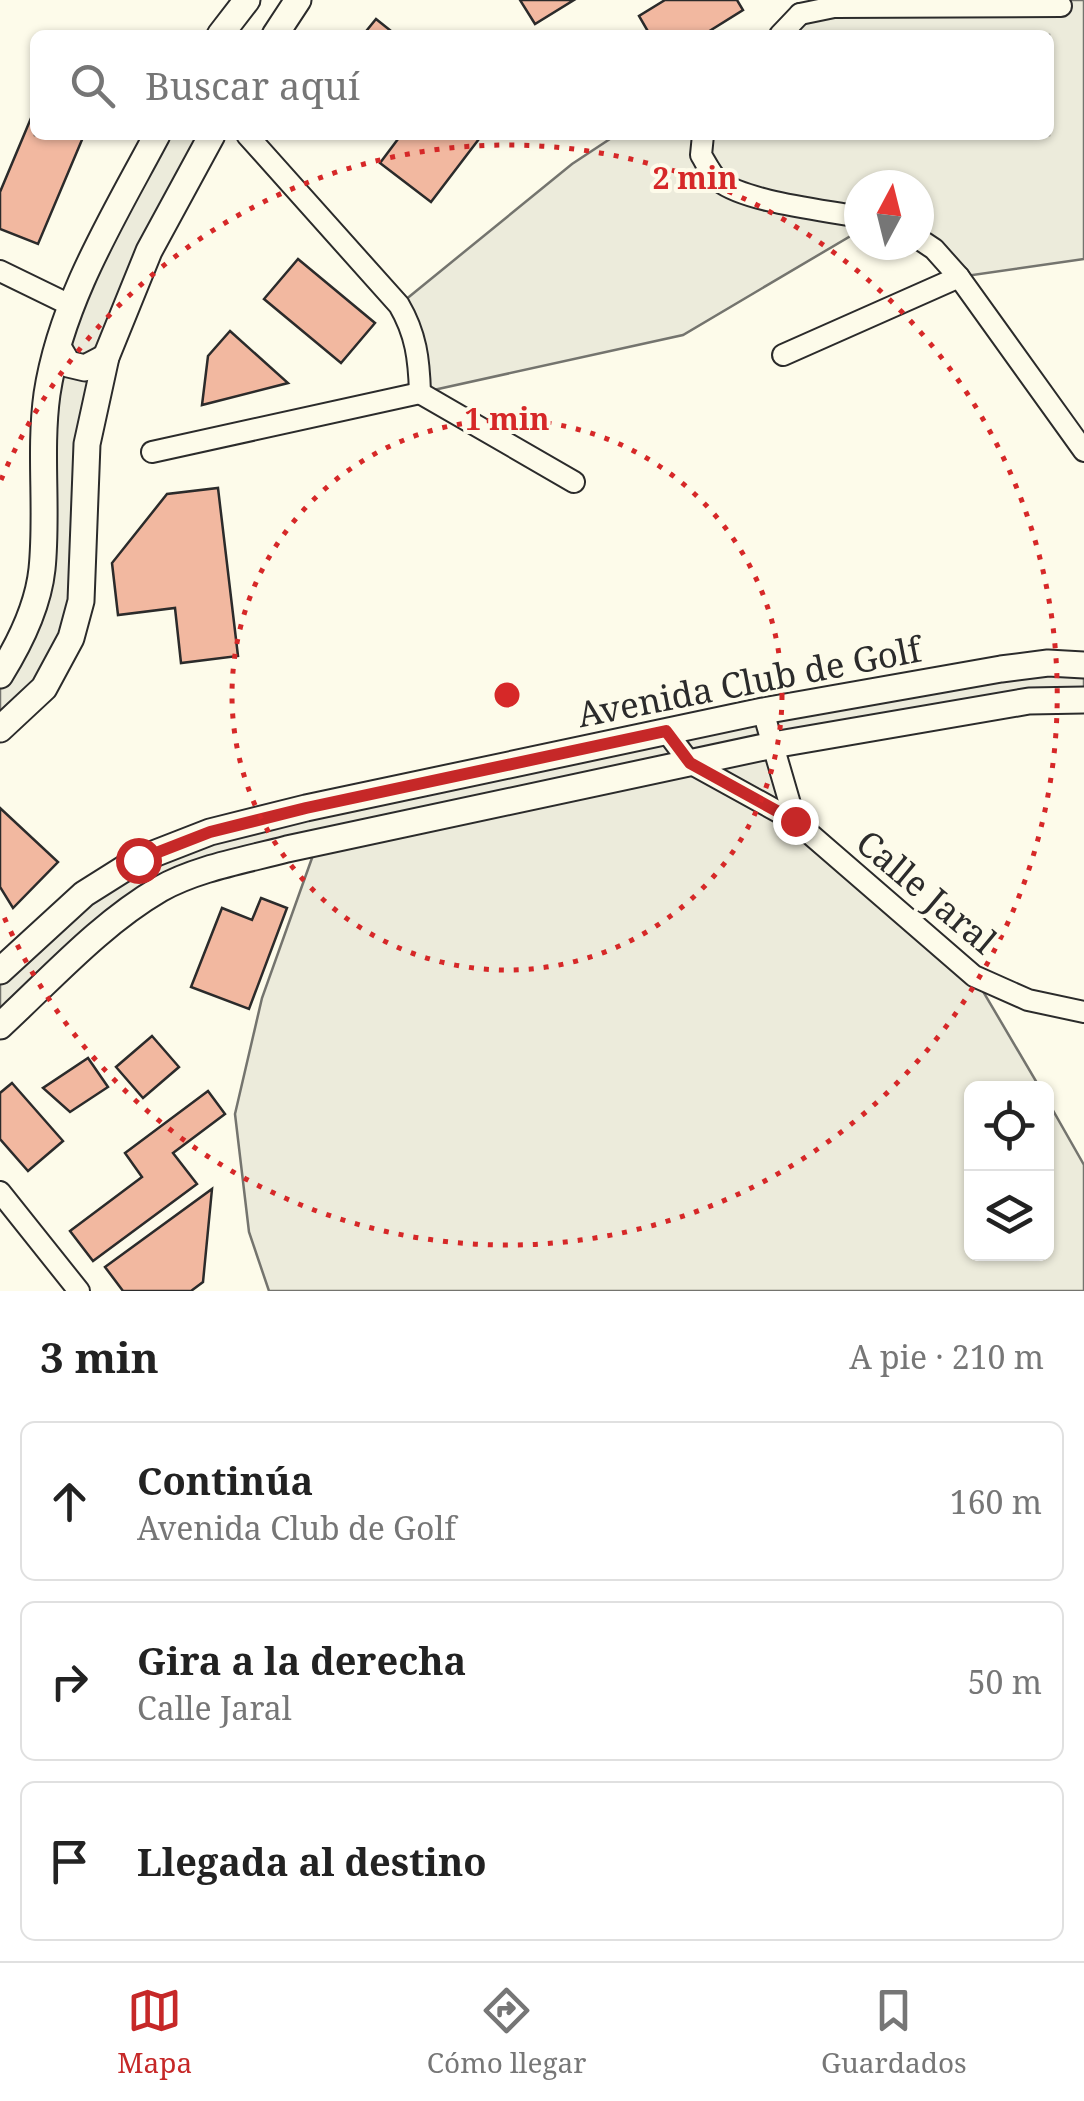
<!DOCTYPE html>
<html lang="es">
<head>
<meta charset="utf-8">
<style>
	:root { --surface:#fff; --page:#f6f6f6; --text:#222; --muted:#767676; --line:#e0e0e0; --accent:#c62828 }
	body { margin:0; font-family:"Noto Serif",serif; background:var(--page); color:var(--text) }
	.controls { position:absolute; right:30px; bottom:30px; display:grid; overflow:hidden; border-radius:15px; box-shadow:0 2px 8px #0004 }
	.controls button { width:90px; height:90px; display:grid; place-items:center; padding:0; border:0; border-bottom:2px solid var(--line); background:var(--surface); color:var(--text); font:50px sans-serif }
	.compass { position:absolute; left:844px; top:170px; width:90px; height:90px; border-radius:50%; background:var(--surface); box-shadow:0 2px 8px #0004; rotate:7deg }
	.stop { position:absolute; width:30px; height:30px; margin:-22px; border:8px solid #c62828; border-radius:50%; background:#fff }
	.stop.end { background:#c62828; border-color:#fff; box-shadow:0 2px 10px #0008 }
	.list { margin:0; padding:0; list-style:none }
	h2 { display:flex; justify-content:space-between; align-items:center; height:130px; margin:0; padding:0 40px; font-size:42px }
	h2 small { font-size:32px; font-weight:400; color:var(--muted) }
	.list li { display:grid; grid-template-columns:65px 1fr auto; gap:30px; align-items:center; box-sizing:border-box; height:160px; margin:0 20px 20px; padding:0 20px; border:2px solid var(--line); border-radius:15px }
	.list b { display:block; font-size:38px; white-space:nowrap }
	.list p { margin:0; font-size:32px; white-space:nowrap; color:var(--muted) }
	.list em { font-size:32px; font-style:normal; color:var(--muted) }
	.icon { flex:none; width:55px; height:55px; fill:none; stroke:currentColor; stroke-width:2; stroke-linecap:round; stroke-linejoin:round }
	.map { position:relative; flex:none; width:1084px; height:1291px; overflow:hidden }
	.search { position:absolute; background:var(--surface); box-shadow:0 2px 8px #0004; left:30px; right:30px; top:30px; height:110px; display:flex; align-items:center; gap:25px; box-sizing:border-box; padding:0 35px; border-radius:15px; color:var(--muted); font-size:38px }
	.sheet { height:670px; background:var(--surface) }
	nav { display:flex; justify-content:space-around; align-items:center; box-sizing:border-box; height:140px; border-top:2px solid var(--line); background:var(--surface); font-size:28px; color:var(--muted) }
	nav a { display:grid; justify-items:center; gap:5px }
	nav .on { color:var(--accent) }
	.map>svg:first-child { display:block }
</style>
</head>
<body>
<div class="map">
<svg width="1084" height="1291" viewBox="0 0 1084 1291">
	<rect width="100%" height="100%" fill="#fdfbea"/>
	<g fill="#ecebdb" stroke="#74746e" stroke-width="2.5">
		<path d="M1071,0h13v259l-125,18 -40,-38v-54h-60v46l-176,104 -263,58 -21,-88 173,-141 44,-29h433v-100h-281l32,-21 261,-8z"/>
		<path d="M167,135h45l-106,222 -35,281 -71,99v-61l21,-37 37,-292z"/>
		<path d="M1084,667v33l-310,45 21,76 179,155 66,112h-68v166h74l1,-154 37,65v126h-815l-20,-59 -14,-118 27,-116 55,-154 -154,44 -163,138v-55l138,-111 528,-129z"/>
	</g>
	<g fill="#f2b8a0" stroke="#2b2b2b" stroke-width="2.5">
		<path d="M520,0h54l-39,24z"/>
		<path d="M665,0h72l6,10 -40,25h-53l-11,-19z"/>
		<path d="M376,19l20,16h-33z"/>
		<path d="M34,111l1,24h49l-46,109 -38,-15v-37z"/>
		<path d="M401,135h81l-51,67 -51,-39z"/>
		<path d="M298,259l77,64 -34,40 -77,-64z"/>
		<path d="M230,331l58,52 -86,22 6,-49z"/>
		<path d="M218,488l20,168 -57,7 -6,-55 -57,7 -6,-52 55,-69z"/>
		<path d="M0,808l58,54 -45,46 -13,-21z"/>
		<path d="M261,898l26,10 -38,101 -58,-22 31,-79 30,12z"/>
		<path d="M152,1036l27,31 -36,31 -27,-31z"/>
		<path d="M88,1058l20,29 -38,25 -27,-24z"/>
		<path d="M12,1083l51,58 -35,30 -28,-32v-46z"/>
		<path d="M208,1091l17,23 -52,39 24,31 -104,77 -23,-30 72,-54 -17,-24z"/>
		<path d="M212,1189l-9,93 -12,9h-68l-18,-24z"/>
	</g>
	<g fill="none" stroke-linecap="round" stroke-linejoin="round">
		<g stroke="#2b2b2b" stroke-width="24">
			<g id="minor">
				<path d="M800,14l34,-7 227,-1"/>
				<path d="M780,35l20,-21"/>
				<path d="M247,135l152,170c17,29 20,54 21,88"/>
				<path d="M703,135l-2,20c5,8 11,21 18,26 27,21 105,29 140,36"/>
				<path d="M919,239l15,10 25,28 125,174"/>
				<path d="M0,271l72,35"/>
				<path d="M783,355l176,-78"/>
				<path d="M420,393l154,89"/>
				<path d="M152,452l268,-59"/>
				<path d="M763,711l32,110"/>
				<path d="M666,731l24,32 105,58 179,155 54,24 56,12"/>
				<path d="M0,1192l79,99"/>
			</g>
		</g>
		<g stroke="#2b2b2b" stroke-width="29">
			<g id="tertiary">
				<path d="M220,35l27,-35"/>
				<path d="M275,35l23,-35"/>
				<path d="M58,347l10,17 17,4 21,-11"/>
				<path d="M0,675c20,-32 38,-68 42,-106 6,-58 -3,-117 5,-175 14,-93 67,-178 110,-259"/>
				<path d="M0,729l44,-41 27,-50 10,-37 6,-157 19,-87 43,-106 63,-116"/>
				<path d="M0,971l84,-77 54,-34 72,-28 96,-24 457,-97 238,-42 47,-6 36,2"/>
				<path d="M0,1026c51,-47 100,-102 160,-137 37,-21 86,-29 127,-40l486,-104 256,-44 55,-1"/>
			</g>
		</g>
		<use href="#minor" stroke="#fdfbea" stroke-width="20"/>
		<use href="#tertiary" stroke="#fdfbea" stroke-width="25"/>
	</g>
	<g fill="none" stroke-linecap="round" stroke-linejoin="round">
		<path stroke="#c62828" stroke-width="12" d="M138,860l72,-28 96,-24 360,-77 24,32 105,58"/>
	</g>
	<g fill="none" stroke="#d62828" stroke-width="5" stroke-dasharray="5 10">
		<circle cx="507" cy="695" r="275"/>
		<path d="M1 480A550 550 0 1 1 1 910"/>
	</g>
	<g text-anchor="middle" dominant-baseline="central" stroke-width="8" stroke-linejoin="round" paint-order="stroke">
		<g font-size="35" fill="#2b2b2b" stroke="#fdfbea">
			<text transform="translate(749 681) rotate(-11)">Avenida Club de Golf</text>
			<text transform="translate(927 891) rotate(40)">Calle Jaral</text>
		</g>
	</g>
	<circle cx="507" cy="695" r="15" fill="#d62828" stroke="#fdfbea" stroke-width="5"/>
	<g font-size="30" text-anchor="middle" font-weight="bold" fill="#d62828" stroke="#fdfbea" stroke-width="8" stroke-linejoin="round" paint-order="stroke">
		<text x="695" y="189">2 min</text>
		<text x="507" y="430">1 min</text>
	</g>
</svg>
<div class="controls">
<button><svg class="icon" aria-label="locate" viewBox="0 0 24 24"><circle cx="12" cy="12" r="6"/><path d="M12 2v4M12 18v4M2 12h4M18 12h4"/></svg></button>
<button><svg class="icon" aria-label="layers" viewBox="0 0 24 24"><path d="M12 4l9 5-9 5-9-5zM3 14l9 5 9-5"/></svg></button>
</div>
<svg class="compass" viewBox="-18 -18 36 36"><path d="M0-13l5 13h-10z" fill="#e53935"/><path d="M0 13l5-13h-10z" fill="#767676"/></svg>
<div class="stop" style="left:138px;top:860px"></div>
<div class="stop end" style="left:795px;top:821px"></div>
<div class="search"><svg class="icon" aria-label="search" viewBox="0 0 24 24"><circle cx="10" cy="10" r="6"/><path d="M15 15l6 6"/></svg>Buscar aquí</div>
</div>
<section class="sheet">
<h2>3 min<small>A pie · 210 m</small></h2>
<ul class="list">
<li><svg class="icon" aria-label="ahead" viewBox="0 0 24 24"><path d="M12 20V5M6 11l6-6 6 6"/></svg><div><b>Continúa</b><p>Avenida Club de Golf</p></div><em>160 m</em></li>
<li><svg class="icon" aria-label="right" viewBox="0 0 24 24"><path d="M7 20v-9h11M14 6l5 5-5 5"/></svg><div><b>Gira a la derecha</b><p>Calle Jaral</p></div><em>50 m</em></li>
<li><svg class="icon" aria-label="arrive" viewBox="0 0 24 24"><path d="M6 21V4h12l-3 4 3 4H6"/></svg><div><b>Llegada al destino</b></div></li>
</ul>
</section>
<nav>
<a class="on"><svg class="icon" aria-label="map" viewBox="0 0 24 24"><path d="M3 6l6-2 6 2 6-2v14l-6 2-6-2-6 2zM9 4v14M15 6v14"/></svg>Mapa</a>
<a><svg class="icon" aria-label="directions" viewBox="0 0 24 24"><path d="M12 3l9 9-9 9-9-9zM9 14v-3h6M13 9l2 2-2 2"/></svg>Cómo llegar</a>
<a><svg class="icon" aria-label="saved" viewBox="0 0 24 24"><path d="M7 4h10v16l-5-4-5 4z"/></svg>Guardados</a>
</nav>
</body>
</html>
